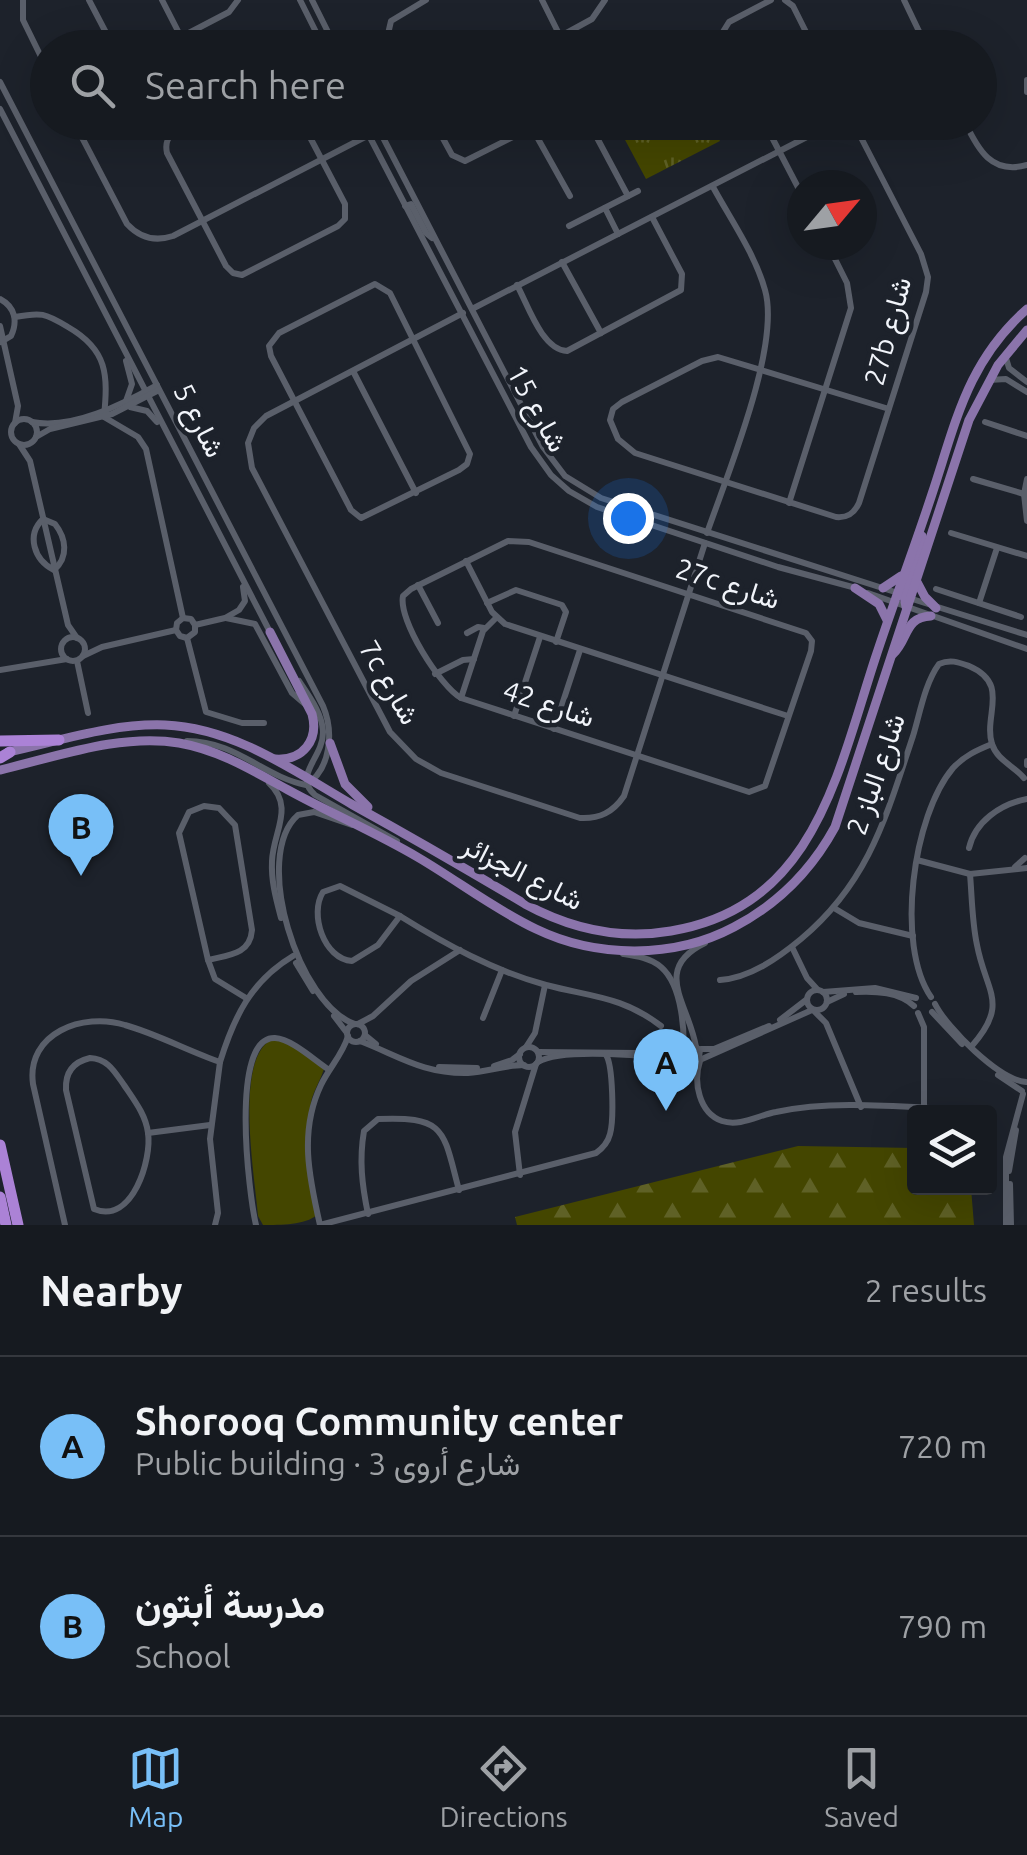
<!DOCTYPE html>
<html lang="en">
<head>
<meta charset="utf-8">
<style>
	:root { --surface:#161a20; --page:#23272d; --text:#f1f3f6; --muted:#9ea1a5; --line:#35383e; --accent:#78bff7 }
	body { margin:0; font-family:Ubuntu,Vazirmatn,sans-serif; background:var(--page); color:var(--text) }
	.controls { position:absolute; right:30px; bottom:30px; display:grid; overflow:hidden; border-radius:10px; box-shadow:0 10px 40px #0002 }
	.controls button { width:90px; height:90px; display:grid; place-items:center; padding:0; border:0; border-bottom:2px solid var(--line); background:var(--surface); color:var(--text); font:50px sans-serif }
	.compass { position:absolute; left:787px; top:170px; width:90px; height:90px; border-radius:50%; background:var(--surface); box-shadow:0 10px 40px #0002; rotate:61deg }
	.you { position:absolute; left:628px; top:518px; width:35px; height:35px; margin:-25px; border:8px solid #fff; border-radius:50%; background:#1a73e8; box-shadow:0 0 0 15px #1a73e833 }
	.badge { display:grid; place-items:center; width:65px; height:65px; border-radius:50%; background:var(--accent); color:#111; font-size:32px; font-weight:700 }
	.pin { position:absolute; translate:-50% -82px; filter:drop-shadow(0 2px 5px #0008) }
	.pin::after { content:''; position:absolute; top:52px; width:35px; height:30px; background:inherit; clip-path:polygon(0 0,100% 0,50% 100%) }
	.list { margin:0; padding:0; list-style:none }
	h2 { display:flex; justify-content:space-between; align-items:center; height:130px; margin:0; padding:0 40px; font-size:42px }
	h2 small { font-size:32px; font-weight:400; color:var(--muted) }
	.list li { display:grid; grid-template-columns:65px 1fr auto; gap:30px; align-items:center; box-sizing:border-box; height:180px; padding:0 40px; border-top:2px solid var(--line) }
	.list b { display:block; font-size:38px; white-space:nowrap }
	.list p { margin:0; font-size:32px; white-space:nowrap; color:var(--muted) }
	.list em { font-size:32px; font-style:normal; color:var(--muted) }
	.icon { flex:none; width:55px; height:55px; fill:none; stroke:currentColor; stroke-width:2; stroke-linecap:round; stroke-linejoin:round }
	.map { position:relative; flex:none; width:1027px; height:1225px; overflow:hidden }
	.search { position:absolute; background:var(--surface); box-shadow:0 10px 40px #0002; left:30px; right:30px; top:30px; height:110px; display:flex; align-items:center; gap:25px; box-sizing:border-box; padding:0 35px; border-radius:55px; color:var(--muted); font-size:38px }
	.sheet { height:490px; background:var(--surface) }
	nav { display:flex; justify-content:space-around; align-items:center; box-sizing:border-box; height:140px; border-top:2px solid var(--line); background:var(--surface); font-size:28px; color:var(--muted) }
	nav a { display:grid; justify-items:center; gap:5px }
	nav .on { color:var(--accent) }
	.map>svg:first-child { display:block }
</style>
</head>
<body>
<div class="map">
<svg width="1027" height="1225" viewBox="0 0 1027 1225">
	<defs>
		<pattern id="forest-firs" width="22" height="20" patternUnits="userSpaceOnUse" patternTransform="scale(2.5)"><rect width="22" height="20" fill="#444600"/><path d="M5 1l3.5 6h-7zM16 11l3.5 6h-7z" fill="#5f6126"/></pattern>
		<pattern id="park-tufts" width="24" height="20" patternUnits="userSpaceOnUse" patternTransform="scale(2.5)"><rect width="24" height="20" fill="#444600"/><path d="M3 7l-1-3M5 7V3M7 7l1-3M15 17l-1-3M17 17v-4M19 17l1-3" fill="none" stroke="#5f6126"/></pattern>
	</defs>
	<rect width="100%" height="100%" fill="#1d222b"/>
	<path fill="url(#forest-firs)" d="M798,1146l116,2v40h57l3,37h-457l-2,-8z"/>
	<path fill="url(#park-tufts)" d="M616,123h94l10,18 -74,38z"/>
	<path fill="#444600" d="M271,1040l15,1 38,28c-3,10 -9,19 -12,29 -10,41 -5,77 5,117 -12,10 -36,10 -54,10l-5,-9c-3,-38 -24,-156 13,-176z"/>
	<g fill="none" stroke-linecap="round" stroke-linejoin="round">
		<g stroke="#5a5f6a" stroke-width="6">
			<path d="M23,0v20l25,51"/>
			<path d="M89,0l25,48"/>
			<path d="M162,0l19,37"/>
			<path d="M300,0l24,48"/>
			<path d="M312,0l24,48"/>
			<path d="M542,0l24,48"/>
			<path d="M785,0l8,6 21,42"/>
			<path d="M904,0l23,48"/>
			<path d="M160,48l69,-36 9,-12"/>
			<path d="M395,48l-7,-14 3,-13 35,-21"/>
			<path d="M539,48l53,-29 13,-19"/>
			<path d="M725,48l-4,-13 8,-13 42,-22"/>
			<path d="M1027,80v12"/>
			<path d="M0,82l323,624c11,26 8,63 -17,79 -42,-8 -70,-44 -119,-44"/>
			<path d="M0,109l270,523"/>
			<path d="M74,122l53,102c13,14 28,18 46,12l196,-101"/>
			<path d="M191,122c-15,8 -28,13 -24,31l59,113 7,7 9,2 96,-49 7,-7v-15l-43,-82"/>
			<path d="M362,122l169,325 20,28 18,16 28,16 181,60 78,21"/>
			<path d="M375,122l168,325 22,29 36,22 297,95"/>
			<path d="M434,122l18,33 13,6 78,-39"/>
			<path d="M764,122l38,73"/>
			<path d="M853,122l68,132 7,23 -2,15 -67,211c-5,11 -12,15 -23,14l-201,-64 -17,-14 -8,-19 3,-11 9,-7 80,-41 16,-4 171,52"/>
			<path d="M965,122c13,28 27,53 62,43"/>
			<path d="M532,128l38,68"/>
			<path d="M379,130l14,-8"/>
			<path d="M595,134l33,62"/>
			<path d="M405,206l6,-2 15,29 6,5"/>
			<path d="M605,208l13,26"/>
			<path d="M569,226l69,-35"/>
			<path d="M562,262l39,71"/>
			<path d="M375,284l15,9 80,161 -3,10 -8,6 -98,48 -10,-8 -80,-154 -2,-10 10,-13z"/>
			<path d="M517,285c11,20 25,65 50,66l114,-61 1,-16 -30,-57"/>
			<path d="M0,299c15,8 18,22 11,37l-10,6"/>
			<path d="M472,309l364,-187"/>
			<path d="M463,313l-197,103 -12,12 -6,15 4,25 138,264 26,27 25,14 139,45c20,1 33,-6 44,-22l81,-253"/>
			<path d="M15,317c26,-5 30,-4 53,10 40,23 40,48 36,90l34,20 8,12 37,169"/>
			<path d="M0,326l18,80 -3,17"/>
			<path d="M1006,358l3,10 18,14"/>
			<path d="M126,361l6,23 -6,17"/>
			<path d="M353,371l63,122"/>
			<path d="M989,380l17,-1 21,13"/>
			<path d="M130,407l17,4 10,11"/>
			<circle cx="24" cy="432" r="13"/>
			<path d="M32,422c40,8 91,-18 125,-37"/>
			<path d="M985,422l42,14"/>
			<path d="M36,437l14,-8 62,-15 47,-24"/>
			<path d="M19,444l11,17 38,164 9,13"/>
			<path d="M973,479l51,15"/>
			<path d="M1027,479l-3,15 3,27"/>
			<path d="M789,503l62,-195 -4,-25 -19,-38"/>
			<path d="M43,519l12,5c11,14 14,33 -1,46 -20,-10 -28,-35 -11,-51z"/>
			<path d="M707,533c20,-58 74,-187 58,-243 -10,-36 -34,-70 -52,-103"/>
			<path d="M951,533l76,23"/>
			<path d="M508,541l21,1 277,91 6,8 -1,10 -46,135 -16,6 -288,-94c-21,-12 -63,-78 -58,-102l8,-7z"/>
			<path d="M466,561l26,51 13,12 283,92"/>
			<path d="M418,585l20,38"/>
			<path d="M936,589l85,28"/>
			<path d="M868,593l159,56"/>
			<path d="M909,598l118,37"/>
			<path d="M487,603l29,-13 46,15 4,7 -10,30"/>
			<path d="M979,603l18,-55"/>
			<path d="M226,618l29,6 37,69 14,12"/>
			<path d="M195,625v7l-8,6 -7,-2 -4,-6 1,-7 6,-5 8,1 4,6 30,-7 14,-8 6,-9 -2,-14"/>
			<path d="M467,633l11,-6 6,1"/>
			<circle cx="73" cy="649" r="12"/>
			<path d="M187,638l19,74 36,11h22"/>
			<path d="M83,656l19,-9 74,-17"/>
			<path d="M77,661l11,52"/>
			<path d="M0,670l67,-11"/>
			<path d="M435,674l28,-14 11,-1"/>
			<path d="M299,681c10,15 23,32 24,50 1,27 -31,44 -8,64l82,46"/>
			<path d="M461,698l22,-67 13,-13"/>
			<path d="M514,716l26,-79"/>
			<path d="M554,729l26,-79"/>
			<path d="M1027,765v-4"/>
			<path d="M269,783c26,24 4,49 3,78 -1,20 4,38 9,57"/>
			<path d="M204,806l15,2 16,17 17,105c-2,25 -24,25 -44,30l-29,-127 10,-21z"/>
			<path d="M352,825l-38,-13 -16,3c-47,41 1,191 57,209"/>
			<path d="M969,848c6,-26 31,-44 58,-49"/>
			<path d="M917,860l53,14 57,-6"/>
			<path d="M1015,867l10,-9"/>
			<path d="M970,874c2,23 2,48 7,71 9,48 33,58 -6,102"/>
			<path d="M340,886l60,30 -22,29 -26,16c-28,-2 -43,-47 -29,-69z"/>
			<path d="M834,908l25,15 54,13"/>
			<path d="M400,916c45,28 94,55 146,69 45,12 76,11 115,41"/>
			<path d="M792,947l15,31 10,11"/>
			<path d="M623,954c13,2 27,4 38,13 22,19 24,67 22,92l7,5 8,-1 2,-13 -6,-4 -7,2"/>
			<path d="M208,960l7,19 31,19"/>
			<path d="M296,963l17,28"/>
			<path d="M720,980c30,-2 58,-22 81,-41 68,-57 85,-122 112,-203 7,-23 12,-53 26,-72 11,-5 19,-2 30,2 42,18 14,49 23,78 5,16 22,22 32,34"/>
			<circle cx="817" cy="1000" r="10"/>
			<path d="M823,992l52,-4 41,10"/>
			<path d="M856,992c20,-1 43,0 58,14"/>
			<path d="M931,997c-36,-52 -18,-182 22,-229 11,-12 24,-18 39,-24"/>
			<path d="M827,1002l17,-8"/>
			<path d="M935,1004c12,24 64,76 91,78"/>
			<path d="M814,1011l12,12 35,84"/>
			<path d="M932,1012l30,32"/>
			<path d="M918,1013l6,14v81"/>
			<path d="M334,1016l13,17"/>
			<path d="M483,1018l19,-48"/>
			<path d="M780,1020l26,-20"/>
			<path d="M358,1024l15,-8 38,-35 49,-31"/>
			<circle cx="356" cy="1033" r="9"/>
			<path d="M365,1035l11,9"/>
			<path d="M348,1036c-5,18 -19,32 -27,49 -22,46 -12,92 -1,140l276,-72c7,-5 12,-11 14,-19 4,-14 3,-69 -4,-79"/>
			<path d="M360,1041c39,15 63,33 108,32 19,-1 37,-8 56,-8"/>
			<path d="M526,1047l9,-14 10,-48"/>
			<path d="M696,1047c-7,-43 -45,-78 9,-104"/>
			<circle cx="529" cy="1057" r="10"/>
			<path d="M701,1049h13l55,-23"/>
			<path d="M538,1052l100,1"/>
			<path d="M90,1058c18,1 24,13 34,27 10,15 22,30 24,48 4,25 -15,92 -54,76l-28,-119c-1,-17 7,-28 24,-32z"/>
			<path d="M702,1059l110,-49"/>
			<path d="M700,1061c-7,21 -1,52 22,60 18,6 37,-6 54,-9 62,-13 132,-4 195,-2"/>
			<path d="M220,1062c14,-45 31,-81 73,-106"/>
			<path d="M538,1062c24,-15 117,-6 147,-1"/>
			<path d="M494,1066l18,-6 8,-6"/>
			<path d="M439,1067l38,1"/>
			<path d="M998,1075l24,16"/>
			<path d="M148,1133l62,-8"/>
			<path d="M1009,1171l7,-41"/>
			<path d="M520,1175l-5,-43 21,-68"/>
			<path d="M1010,1184l1,41"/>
			<path d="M368,1214c-6,-29 -9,-54 -4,-83l14,-12c69,-3 65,12 81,71"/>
			<path d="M65,1225l-32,-141c-7,-51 50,-72 92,-59 32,9 63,26 95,37l-10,77 8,74 -3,12"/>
			<path d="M256,1225c-7,-29 -27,-189 19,-187 17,1 39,22 53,31"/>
			<path d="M1006,1225v-68l17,-63"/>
		</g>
		<g stroke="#8b74ab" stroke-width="9">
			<path d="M917,582l8,15 11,11"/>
			<path d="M855,588l24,16 8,16"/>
			<path d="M883,588l18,-12"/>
			<path d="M906,607l-2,-11 18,-60"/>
			<path d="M270,632l42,82c7,26 -9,47 -37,45"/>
			<path d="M893,654c16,-15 11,-37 38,-38"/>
			<path d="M330,743l15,41 23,23"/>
			<path d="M8,752c51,-11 104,-29 157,-27 70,3 129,46 188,80 58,32 115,65 172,99 46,25 94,36 146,27 143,-24 166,-156 204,-272 18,-55 39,-110 57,-165 24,-72 35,-132 95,-185"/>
			<path d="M0,770c56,-13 121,-37 179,-27 41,7 76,29 111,48 42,23 87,42 129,67 39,23 75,51 117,71 60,29 138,30 198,-2 44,-23 77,-56 101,-100l134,-407 29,-55 29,-35"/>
		</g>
		<g stroke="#ab82d6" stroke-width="11">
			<path d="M0,741l59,-1"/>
			<path d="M0,758l10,-6"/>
			<path d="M0,1145l18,80"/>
			<path d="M0,1197l6,28"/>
		</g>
	</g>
	<g text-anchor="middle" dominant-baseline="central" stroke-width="9" stroke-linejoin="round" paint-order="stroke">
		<g font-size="28" fill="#f1f4fa" stroke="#1d222b">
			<text transform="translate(887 331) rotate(-75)">27b شارع</text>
			<text transform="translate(538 408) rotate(61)">شارع 15</text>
			<text transform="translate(200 420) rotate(63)">شارع 5</text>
			<text transform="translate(728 583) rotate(18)">27c شارع</text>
			<text transform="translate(390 682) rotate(60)">7c شارع</text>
			<text transform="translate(549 703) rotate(18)">شارع 42</text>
			<text transform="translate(875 774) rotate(-71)">شارع الباز 2</text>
			<text transform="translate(523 872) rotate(27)">شارع الجزائر</text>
		</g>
	</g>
</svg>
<div class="controls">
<button><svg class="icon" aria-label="layers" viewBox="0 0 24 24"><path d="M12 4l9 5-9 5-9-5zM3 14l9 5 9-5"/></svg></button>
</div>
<svg class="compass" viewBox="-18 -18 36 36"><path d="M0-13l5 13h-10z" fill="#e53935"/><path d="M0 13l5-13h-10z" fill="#9ea1a5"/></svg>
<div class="you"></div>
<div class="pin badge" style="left:666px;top:1111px">A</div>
<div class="pin badge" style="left:81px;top:876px">B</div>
<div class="search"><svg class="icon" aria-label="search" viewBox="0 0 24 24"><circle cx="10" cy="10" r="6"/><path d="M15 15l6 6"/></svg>Search here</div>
</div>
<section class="sheet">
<h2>Nearby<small>2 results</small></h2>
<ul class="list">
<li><span class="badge">A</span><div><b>Shorooq Community center</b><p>Public building · شارع أروى 3</p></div><em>720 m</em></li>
<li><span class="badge">B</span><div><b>مدرسة أبتون</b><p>School</p></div><em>790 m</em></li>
</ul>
</section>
<nav>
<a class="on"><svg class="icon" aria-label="map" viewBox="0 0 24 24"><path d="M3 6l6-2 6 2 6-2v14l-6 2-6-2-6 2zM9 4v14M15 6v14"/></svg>Map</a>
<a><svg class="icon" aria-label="directions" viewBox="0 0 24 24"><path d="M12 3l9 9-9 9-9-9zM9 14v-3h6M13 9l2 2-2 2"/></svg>Directions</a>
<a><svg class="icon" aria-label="saved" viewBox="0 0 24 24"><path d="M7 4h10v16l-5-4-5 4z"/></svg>Saved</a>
</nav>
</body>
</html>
